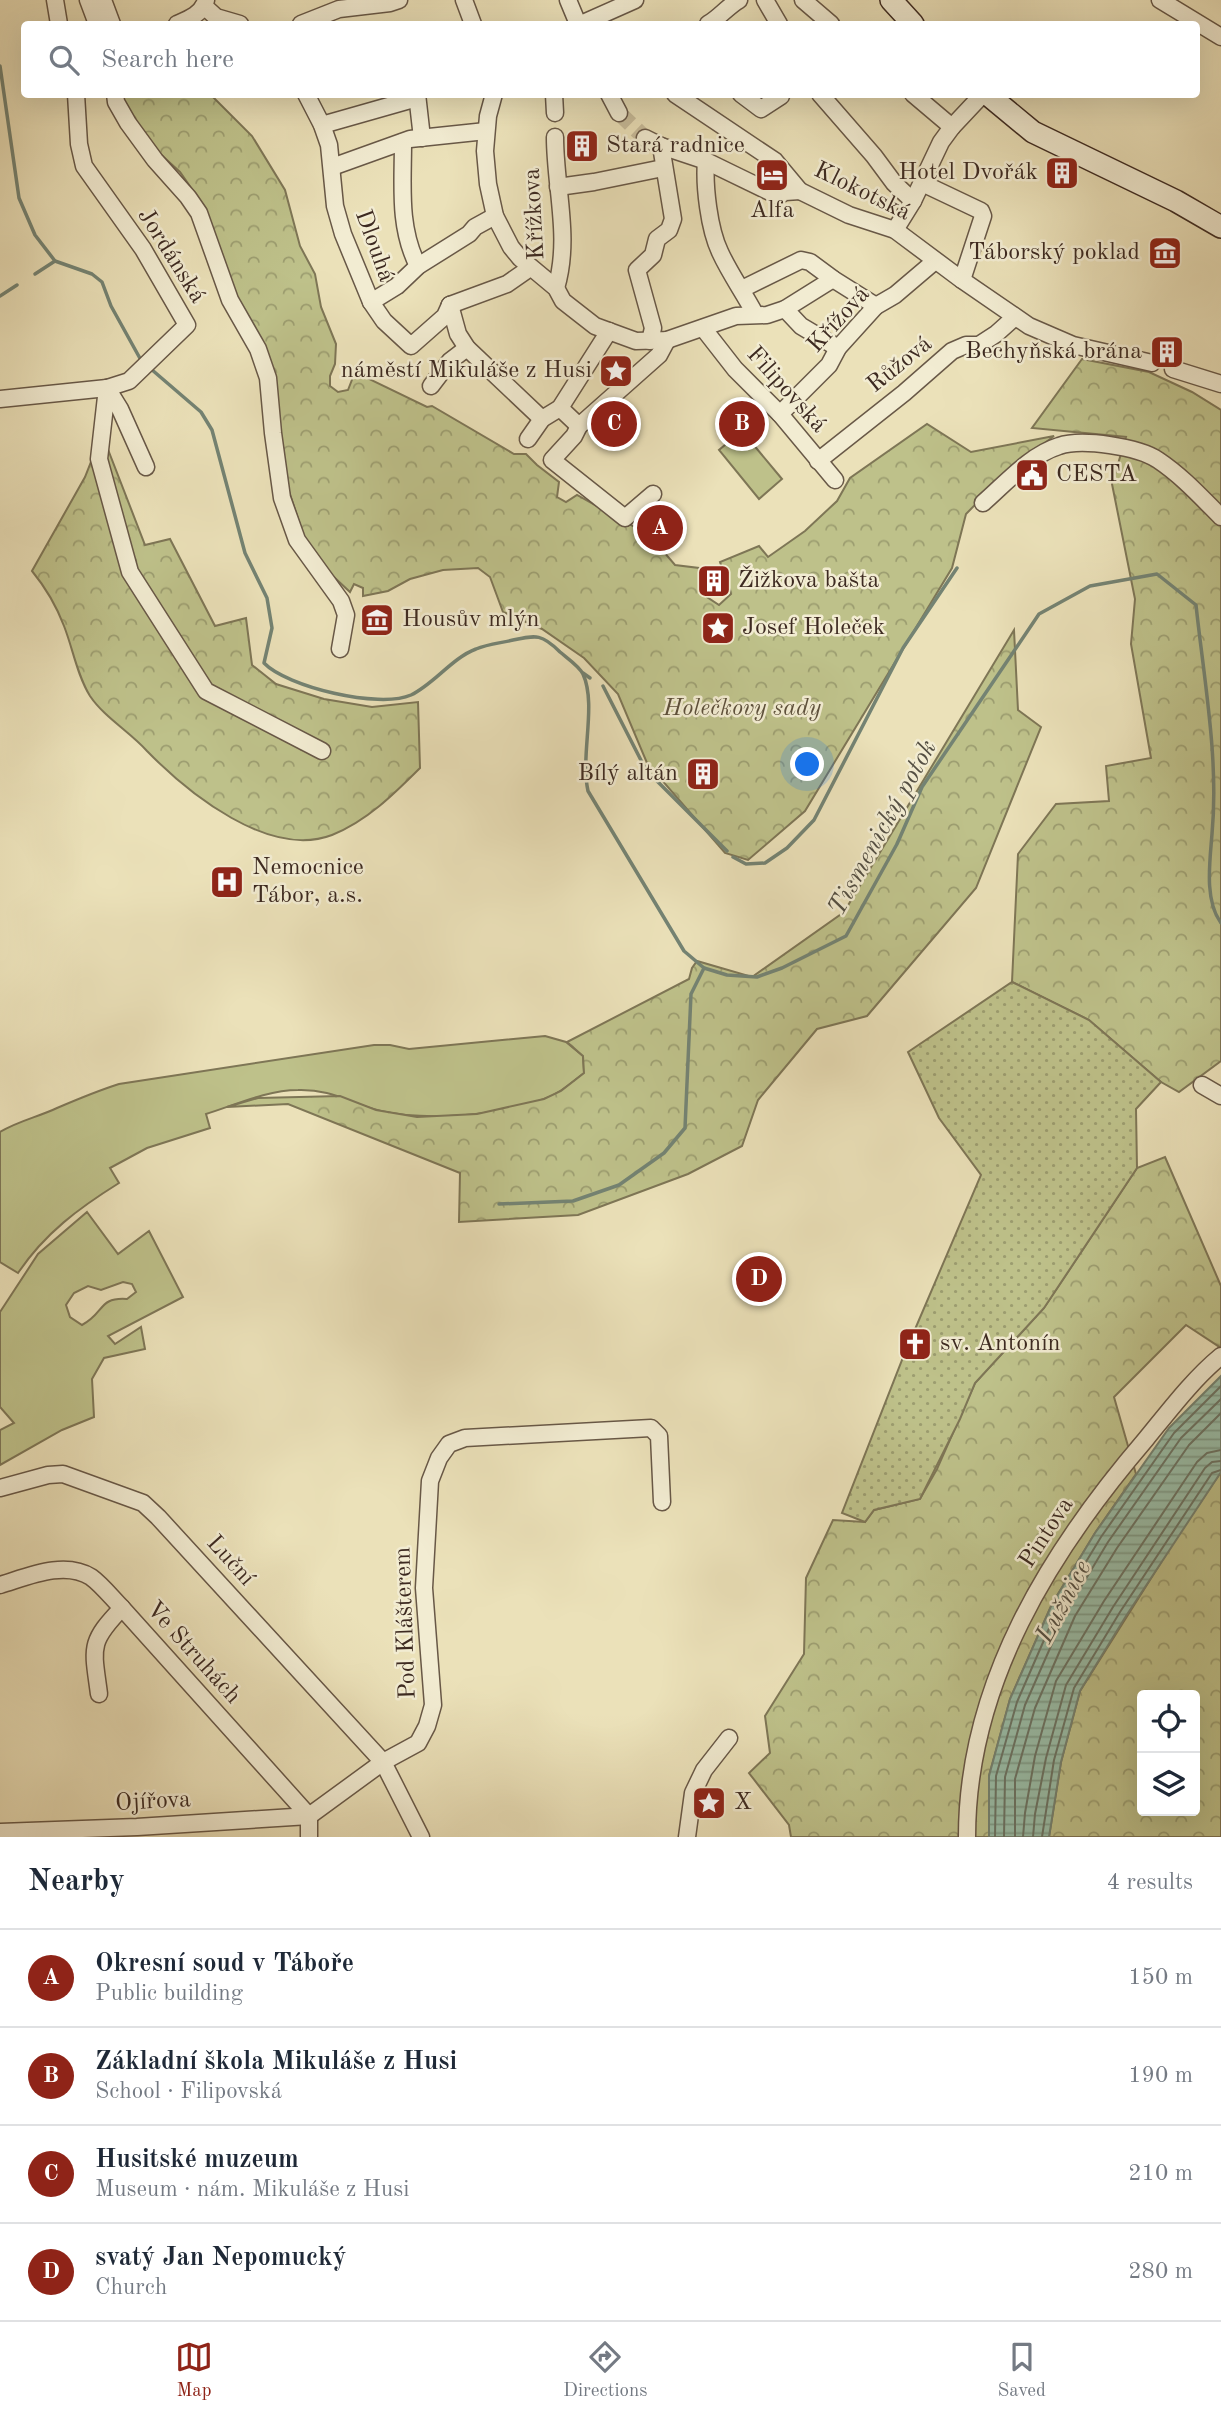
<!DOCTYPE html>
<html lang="en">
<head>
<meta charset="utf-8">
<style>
	:root { --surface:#fff; --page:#f2f2f3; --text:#1f2937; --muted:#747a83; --line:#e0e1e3; --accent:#8f2418 }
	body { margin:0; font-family:"Old Standard TT",serif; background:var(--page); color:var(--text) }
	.controls { position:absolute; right:21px; bottom:21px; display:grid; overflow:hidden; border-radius:7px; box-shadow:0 7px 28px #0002 }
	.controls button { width:63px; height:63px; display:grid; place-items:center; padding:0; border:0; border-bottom:2px solid var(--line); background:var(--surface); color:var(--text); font:35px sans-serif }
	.you { position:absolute; left:808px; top:765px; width:24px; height:24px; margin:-18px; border:5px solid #fff; border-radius:50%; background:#1a73e8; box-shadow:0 0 0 10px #1a73e833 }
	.badge { display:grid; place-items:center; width:46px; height:46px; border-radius:50%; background:var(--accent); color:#fff; font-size:23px; font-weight:700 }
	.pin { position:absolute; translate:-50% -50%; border:4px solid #fff; box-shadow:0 2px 7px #0006 }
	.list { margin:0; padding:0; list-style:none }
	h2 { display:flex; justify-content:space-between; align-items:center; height:91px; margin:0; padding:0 28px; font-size:30px }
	h2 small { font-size:23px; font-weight:400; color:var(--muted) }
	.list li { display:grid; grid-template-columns:46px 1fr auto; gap:21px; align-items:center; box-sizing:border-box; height:98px; padding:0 28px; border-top:2px solid var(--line) }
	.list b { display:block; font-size:26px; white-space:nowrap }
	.list p { margin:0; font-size:23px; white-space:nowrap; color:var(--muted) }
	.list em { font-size:23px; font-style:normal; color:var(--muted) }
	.icon { flex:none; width:38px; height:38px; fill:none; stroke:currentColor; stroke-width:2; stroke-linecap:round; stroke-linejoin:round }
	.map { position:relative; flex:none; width:1221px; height:1837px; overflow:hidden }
	.search { position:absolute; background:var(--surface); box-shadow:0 7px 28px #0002; left:21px; right:21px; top:21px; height:77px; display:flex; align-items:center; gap:18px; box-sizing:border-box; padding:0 24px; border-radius:7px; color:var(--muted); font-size:26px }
	.sheet { height:483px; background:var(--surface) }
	nav { display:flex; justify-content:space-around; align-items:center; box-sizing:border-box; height:98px; border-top:2px solid var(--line); background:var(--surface); font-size:19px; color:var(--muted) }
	nav a { display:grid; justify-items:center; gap:4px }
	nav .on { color:var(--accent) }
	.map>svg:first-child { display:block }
</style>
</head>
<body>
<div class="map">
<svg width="1221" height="1837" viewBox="0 0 1221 1837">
	<defs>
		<pattern id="forest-crowns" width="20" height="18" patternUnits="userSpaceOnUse" patternTransform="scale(1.75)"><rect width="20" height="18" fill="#bec18a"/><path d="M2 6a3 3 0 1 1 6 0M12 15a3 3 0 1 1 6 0" fill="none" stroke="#9c9d70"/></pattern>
		<pattern id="garden-dots" width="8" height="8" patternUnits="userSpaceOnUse" patternTransform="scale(1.75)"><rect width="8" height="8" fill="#bec18a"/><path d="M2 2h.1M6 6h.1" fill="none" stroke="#9c9d70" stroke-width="1.8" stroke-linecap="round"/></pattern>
		<pattern id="water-rules" width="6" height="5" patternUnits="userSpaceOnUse" patternTransform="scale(1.75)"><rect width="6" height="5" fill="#99bea9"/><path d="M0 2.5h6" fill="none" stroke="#7e9b89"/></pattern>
	</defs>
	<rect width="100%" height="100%" fill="#ebe1b9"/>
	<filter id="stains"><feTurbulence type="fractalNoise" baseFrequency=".00286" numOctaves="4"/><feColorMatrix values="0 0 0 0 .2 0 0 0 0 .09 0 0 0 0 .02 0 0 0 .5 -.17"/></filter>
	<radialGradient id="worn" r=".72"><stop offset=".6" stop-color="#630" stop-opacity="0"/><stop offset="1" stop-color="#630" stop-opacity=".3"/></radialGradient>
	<g fill="#bec18a" stroke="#7e7656" stroke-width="2" fill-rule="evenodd">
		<path d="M742,431l40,48 -23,20 -40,-49z"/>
		<path d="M545,1036l21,6 17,14 1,17c-13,10 -25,21 -40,26 -44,17 -118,22 -163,12 -31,-7 -48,-22 -83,-21 -31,0 -63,15 -92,24l4,14 -63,20 -37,20 9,15c-40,25 -74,50 -101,90l-18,-11v-130c18,-11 38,-15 57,-24 21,-9 40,-17 62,-24l255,-39h16l19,4z"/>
		<path d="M87,1212l31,42 31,-23 34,66 -75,39 7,8 26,-17 4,22 -41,9 -12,21 2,38 -32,13 -62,35v-35l14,-7 -14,-16v-95l38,-58zM123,1282l9,2 4,8 -9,7c-29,-2 -22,14 -45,26l-12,-8 -4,-12 8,-12 14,-7 13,4z"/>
	</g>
	<g fill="url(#forest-crowns)" stroke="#7e7656" stroke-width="2" fill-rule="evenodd">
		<path d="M124,95h87l41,41 33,54 15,56 15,28 6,33 15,37 -1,20 -5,12v10l8,6 10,-2 7,-18 72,35 5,-1 82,48h12l11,11 22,17 -2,15 9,5 11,-7 61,34 16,19 4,-3 17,20 24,3 8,29 12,8 12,-11 -11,-32 39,-16 9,11 37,-26 32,-30 13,-23 77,-54 44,28 83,-16 -45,34 -43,44 -14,54 -147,243 -57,49 -23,-7 -78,-90 -29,-69 -34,-36 -42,-29 -39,-17 -13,-35 -12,-9 -35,2 -33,9 -22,12 -25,5v-8l-9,-4 -4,8 -30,-28 -16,-27 -17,-52 -13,-109 -37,-78 -32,-90 -25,-36 -33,-30 -23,-38z"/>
		<path d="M1082,359l67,13 43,20 29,18v651l-42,31 -18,-10 -72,-62 -77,-38 6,-128 38,-50 53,-3 -3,-35 45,-8 -20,-114 4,-45 -23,-115 14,-47 -94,-9z"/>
		<path d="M102,434l43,111 25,-6 45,87 31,-8 6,47 24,19 48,15 48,8 46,-5 2,66c-26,26 -53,53 -88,67 -63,24 -144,-42 -185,-84 -17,-19 -43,-34 -57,-55 -13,-21 -17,-47 -26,-70 -8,-21 -18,-38 -32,-55l53,-94z"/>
		<path d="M1014,630l4,80 23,17 -65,161 -109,128 -50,13 -59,71 -16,46 -54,28 -110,41 -119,7 1,-49 -172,-69 -61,3 31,-9 82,-2 36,14 41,7 60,-3 67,-15 17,-8 23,-18 -1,-17 -16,-14 122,-63 3,-11 5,-7 55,16 92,-65z"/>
		<path d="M1165,1157l56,129v62l-35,-23 -72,72 22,77 -41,59 -43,71 -42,95 -21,77v61h-198l-2,-12 -40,-52 21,-20 -5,-37 39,-62 2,-76 27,-58 32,2 9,-12 46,-11 17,-30 38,-86 69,-75 93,-140z"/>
		<path d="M1221,1472v365h-172l12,-75 19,-71 97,-154zM1142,1695h53v116h-53z"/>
	</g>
	<path fill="url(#garden-dots)" stroke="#7e7656" stroke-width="2" d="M1012,982l77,38 72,62 -25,27 1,59 -93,140 -69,75 -15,36 -40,80 -46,11 -9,12 -23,-9 62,-158 77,-180 -42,-57 -31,-66z"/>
	<path fill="url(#water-rules)" stroke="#748373" stroke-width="2" d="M1221,1376v96l-95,144 -46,75 -19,71 -12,75h-60v-61l21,-77 42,-95 43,-71 74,-105z"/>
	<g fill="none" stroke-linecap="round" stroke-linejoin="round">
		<g stroke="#6b7465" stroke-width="2">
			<path d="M995,1837l1,-61 21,-74 41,-94 43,-71 73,-104 47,-47"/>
			<path d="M1004,1837l1,-60 20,-72 41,-93 42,-70 73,-104 40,-39"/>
			<path d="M1015,1837v-58l20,-71 40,-92 42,-68 72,-103 32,-32"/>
			<path d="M1023,1837l2,-24 10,-57 21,-75 48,-80 93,-139 10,-9 14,-3"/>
			<path d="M1033,1837l2,-23 11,-56 20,-73 47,-78 92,-139 7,-6 9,-1"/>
			<path d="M1042,1837l12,-77 20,-72 46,-76 92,-139 9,-3"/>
		</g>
		<g stroke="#748373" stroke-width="3.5">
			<path d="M0,66l19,132 16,37 20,26 37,13 10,8 9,24 31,56"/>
			<path d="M35,274l20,-13"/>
			<path d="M0,296l17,-11"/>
			<path d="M151,369l50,43 11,18 33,123 22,45 5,30 -8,35c23,24 115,46 147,32 23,-11 41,-37 65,-46 12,-5 25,-6 37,-9 24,-5 29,-6 47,12 7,6 19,14 23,22 14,31 -3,81 5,117l96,160 20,17 23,7 30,2 25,-9 64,-32 51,-92 25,-57 117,-173 51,-28 67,-12 39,31c8,75 23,154 16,229 -2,27 -8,66 9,89"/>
			<path d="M583,673l7,5"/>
			<path d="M603,686l43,84 81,81"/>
			<path d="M733,857l13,7 19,-1 22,-15 27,-28 89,-172 54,-80"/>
			<path d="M499,1204l74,-3 46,-16 45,-32 21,-25 6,-134 13,-26"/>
		</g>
		<path stroke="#c8bc9b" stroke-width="16" stroke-dasharray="16 8" stroke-linecap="butt" d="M619,113l26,25"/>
		<g stroke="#685847" stroke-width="19">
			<g id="street">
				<path d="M55,0l4,24"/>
				<path d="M88,0l9,24"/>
				<path d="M103,0l9,24"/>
				<path d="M464,0l9,24"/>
				<path d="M568,0l10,24"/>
				<path d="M765,0l14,24"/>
				<path d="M803,0l28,24"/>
				<path d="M1160,0l61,37"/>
				<path d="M204,6l12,11 24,7"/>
				<path d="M177,24c12,-5 25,-10 29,-24"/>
				<path d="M301,24l38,-15 51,-6 9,-3"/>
				<path d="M581,24l54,-24"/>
				<path d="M708,24c12,-7 19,-17 31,-24"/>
				<path d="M115,94l1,8 12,21 27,37 33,37 11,16 31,87 28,49 10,29 5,55 9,65 15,42 44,61 5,14 -6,34"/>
				<path d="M306,94l16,31 7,20 6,61 8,28 28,68 13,19 27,25 34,-30 5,-11"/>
				<path d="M417,94l5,44"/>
				<path d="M494,94l-6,22 -3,35 3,33 7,32 16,31 9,11 36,30 7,13 32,25 41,15 31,-1 69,-24 31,-1 18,-6 48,-30"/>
				<path d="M554,94l1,19"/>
				<path d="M609,94l10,19"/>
				<path d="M675,94l100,67 25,30 49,24 46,15 67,50 67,46 44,19 79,18"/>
				<path d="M741,94l20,15 20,-13"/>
				<path d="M820,94l54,62 20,27 19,18"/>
				<path d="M913,94l39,33"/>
				<path d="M322,125l95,-27"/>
				<path d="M555,137c0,51 16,101 1,151"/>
				<path d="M645,138l16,8 45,15 72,35 7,-4 15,-1"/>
				<path d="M403,142c0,43 -5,85 15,124"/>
				<path d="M706,161c-2,25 3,68 14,91 10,22 24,41 35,62"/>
				<path d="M332,167l78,-28 76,-8"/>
				<path d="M922,183l59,28 2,5 -21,64"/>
				<path d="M558,187l36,-5 69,-14"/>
				<path d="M895,230l18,-29 28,-59 11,-15 31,-33"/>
				<path d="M742,289l59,-29 9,2 23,17 43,27"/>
				<path d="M371,302l26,-16 21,-20 51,-32 6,-7 20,-11"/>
				<path d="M450,305l8,29 9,14 75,71"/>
				<path d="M450,305l57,-21 23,-16"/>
				<path d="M785,309l16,17 37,22"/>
				<path d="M703,328l32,41 45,45 55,66"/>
				<path d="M650,341l3,-13 -16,-58 16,-15 4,-16 12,-9 4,-11 -12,-73"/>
				<path d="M1173,369l48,15"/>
				<path d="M431,386l19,-25 17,-13"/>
				<path d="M107,388l-8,71 31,113 76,119 116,60"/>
				<path d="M107,388l13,21 26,58"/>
				<path d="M0,399l107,-11 22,-7 58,-56 -44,-76 -59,-83 -5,-22 -3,-50"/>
				<path d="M560,408l19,18 80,-71 8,-15"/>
				<path d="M780,414l49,-49 9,-17 38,-42 19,-11 40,-34"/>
				<path d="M579,426l-5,10 -22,24 73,58 28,-24"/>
				<path d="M528,439l14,-20 18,-11 49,-77"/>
				<path d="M818,461l86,-68 48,-42 14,-6h13l17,-11 19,-17"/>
				<path d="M983,503c23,-20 47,-48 76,-57 23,-8 80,1 99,14 24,16 43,37 63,57"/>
				<path d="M1202,1085l19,11"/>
				<path d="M0,1488l48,-13 15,-1 80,29 15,14 225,245 38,75"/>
				<path d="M0,1585c27,-8 64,-25 91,-8 11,8 21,21 31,31l187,208v21"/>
				<path d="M99,1694c-6,-46 -11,-51 23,-86"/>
				<path d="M309,1816l74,-54 35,-19 9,-17 6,-21 -9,-117 6,-107 9,-23 10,-14 16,-6 186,-10 8,8 3,66"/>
				<path d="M0,1832l137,-5 172,-11"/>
				<path d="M687,1837l6,-44 11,-23 25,-32"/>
				<path d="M967,1837c0,-153 83,-286 179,-398 23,-28 47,-60 75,-83"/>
			</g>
		</g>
		<g stroke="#3d2a21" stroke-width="24">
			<g id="secondary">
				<path d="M891,0l22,24"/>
				<path d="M987,94l46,38 143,69 45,26"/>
			</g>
		</g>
		<use href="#street" stroke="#f2ecd2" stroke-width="16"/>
		<use href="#secondary" stroke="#f2ecd2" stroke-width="21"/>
	</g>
	<defs>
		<g id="building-square" transform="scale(1.75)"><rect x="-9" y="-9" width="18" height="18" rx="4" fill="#8f2418" stroke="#f2ecd2"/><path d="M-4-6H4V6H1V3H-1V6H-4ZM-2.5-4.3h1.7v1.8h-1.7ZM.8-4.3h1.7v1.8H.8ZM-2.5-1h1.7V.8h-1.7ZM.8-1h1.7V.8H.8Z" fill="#fff"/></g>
		<g id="hotel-square" transform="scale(1.75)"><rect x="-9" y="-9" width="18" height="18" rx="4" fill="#8f2418" stroke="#f2ecd2"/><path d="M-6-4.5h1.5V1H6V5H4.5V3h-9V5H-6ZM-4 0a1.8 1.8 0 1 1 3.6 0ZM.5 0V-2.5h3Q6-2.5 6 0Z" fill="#fff"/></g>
		<g id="museum-square" transform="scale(1.75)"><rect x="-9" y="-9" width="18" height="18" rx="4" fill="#8f2418" stroke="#f2ecd2"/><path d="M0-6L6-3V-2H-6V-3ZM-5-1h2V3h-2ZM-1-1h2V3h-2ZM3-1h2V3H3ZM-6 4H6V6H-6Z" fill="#fff"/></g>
		<g id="sight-square" transform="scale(1.75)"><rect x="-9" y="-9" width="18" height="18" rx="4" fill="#8f2418" stroke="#f2ecd2"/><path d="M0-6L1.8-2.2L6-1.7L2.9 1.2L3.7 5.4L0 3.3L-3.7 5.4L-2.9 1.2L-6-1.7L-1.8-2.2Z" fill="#fff"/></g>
		<g id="civic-square" transform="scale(1.75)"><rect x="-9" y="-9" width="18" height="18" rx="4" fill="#8f2418" stroke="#f2ecd2"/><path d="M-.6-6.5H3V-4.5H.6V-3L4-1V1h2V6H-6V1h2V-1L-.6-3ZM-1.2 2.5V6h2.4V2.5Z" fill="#fff"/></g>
		<g id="hospital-square" transform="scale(1.75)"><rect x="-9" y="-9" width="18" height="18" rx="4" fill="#8f2418" stroke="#f2ecd2"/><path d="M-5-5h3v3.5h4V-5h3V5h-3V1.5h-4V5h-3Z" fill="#fff"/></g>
		<g id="church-square" transform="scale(1.75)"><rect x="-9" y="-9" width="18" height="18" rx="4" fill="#8f2418" stroke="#f2ecd2"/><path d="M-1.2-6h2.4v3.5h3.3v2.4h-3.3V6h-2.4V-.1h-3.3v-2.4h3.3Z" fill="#fff"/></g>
	</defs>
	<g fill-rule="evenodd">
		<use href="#building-square" x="582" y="146"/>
		<use href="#building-square" x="1062" y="173"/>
		<use href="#hotel-square" x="772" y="175"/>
		<use href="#museum-square" x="1165" y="253"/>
		<use href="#building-square" x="1167" y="352"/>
		<use href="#sight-square" x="616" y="371"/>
		<use href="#civic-square" x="1032" y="475"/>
		<use href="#building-square" x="714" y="581"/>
		<use href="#museum-square" x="377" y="620"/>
		<use href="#sight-square" x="718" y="628"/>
		<use href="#building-square" x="703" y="774"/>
		<use href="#hospital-square" x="227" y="882"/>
		<use href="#church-square" x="915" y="1344"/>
		<use href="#sight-square" x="709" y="1803"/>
	</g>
	<g text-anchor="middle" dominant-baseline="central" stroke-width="5" stroke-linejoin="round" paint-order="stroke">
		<g font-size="24" fill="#3d2a21" stroke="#f2ecd2" text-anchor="start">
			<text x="606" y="146">Stará radnice</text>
			<text x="1038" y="173" text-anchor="end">Hotel Dvořák</text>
			<text x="772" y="211" text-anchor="middle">Alfa</text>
			<text x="1140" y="253" text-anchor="end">Táborský poklad</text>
			<text x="1142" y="352" text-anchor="end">Bechyňská brána</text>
			<text x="592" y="371" text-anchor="end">náměstí Mikuláše z Husi</text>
			<text x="1056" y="475">CESTA</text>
			<text x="738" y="581">Žižkova bašta</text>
			<text x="402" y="620">Housův mlýn</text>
			<text x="742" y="628">Josef Holeček</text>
			<text x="678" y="774" text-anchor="end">Bílý altán</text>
			<text x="252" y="868">Nemocnice<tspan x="252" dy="28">Tábor, a.s.</tspan></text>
			<text x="940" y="1344">sv. Antonín</text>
			<text x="734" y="1803">X</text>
		</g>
		<g font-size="24" fill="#3d2a21" stroke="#f2ecd2">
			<text transform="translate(862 192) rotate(26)">Klokotská</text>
			<text transform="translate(535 214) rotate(-93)">Křížkova</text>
			<text transform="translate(374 246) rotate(70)">Dlouhá</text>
			<text transform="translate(171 256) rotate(58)">Jordánská</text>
			<text transform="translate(839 320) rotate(-48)">Křížová</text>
			<text transform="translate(900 365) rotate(-39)">Růžová</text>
			<text transform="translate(786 390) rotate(48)">Filipovská</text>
			<text transform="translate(1047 1533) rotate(-57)">Pintova</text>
			<text transform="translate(230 1561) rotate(48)">Luční</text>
			<text transform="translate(406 1623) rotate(-92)">Pod Klášterem</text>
			<text transform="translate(193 1653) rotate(48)">Ve Struhách</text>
			<text transform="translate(153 1802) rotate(-3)">Ojířova</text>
		</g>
		<g font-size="24" font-style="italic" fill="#5d503b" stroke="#f2ecd2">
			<text x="742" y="709">Holečkovy sady</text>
		</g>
		<g font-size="26" font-style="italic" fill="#544f43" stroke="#f2ecd2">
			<text transform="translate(883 828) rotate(-61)">Tismenický potok</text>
			<text transform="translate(1064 1602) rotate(-62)">Lužnice</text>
		</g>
	</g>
	<rect width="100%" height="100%" filter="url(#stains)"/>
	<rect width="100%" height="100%" fill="url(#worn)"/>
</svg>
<div class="controls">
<button><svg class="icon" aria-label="locate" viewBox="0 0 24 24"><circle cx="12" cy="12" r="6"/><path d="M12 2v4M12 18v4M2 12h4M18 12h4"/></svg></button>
<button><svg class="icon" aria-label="layers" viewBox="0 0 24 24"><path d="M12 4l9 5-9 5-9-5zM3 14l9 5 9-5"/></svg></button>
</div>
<div class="you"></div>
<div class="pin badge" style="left:660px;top:528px">A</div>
<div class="pin badge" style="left:742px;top:424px">B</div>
<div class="pin badge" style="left:614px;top:424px">C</div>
<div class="pin badge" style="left:759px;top:1279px">D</div>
<div class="search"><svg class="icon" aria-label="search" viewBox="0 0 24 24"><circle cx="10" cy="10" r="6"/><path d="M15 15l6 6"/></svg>Search here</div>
</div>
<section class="sheet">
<h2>Nearby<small>4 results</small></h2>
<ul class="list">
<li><span class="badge">A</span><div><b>Okresní soud v Táboře</b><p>Public building</p></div><em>150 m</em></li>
<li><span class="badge">B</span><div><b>Základní škola Mikuláše z Husi</b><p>School · Filipovská</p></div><em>190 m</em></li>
<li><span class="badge">C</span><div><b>Husitské muzeum</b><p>Museum · nám. Mikuláše z Husi</p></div><em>210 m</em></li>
<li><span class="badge">D</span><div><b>svatý Jan Nepomucký</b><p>Church</p></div><em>280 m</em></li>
</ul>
</section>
<nav>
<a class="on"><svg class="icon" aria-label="map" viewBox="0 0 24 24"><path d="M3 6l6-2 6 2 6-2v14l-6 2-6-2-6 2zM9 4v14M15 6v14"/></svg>Map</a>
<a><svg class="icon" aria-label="directions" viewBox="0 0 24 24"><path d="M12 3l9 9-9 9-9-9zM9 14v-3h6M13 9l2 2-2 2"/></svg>Directions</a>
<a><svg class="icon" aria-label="saved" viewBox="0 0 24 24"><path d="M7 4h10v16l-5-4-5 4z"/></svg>Saved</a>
</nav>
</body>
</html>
